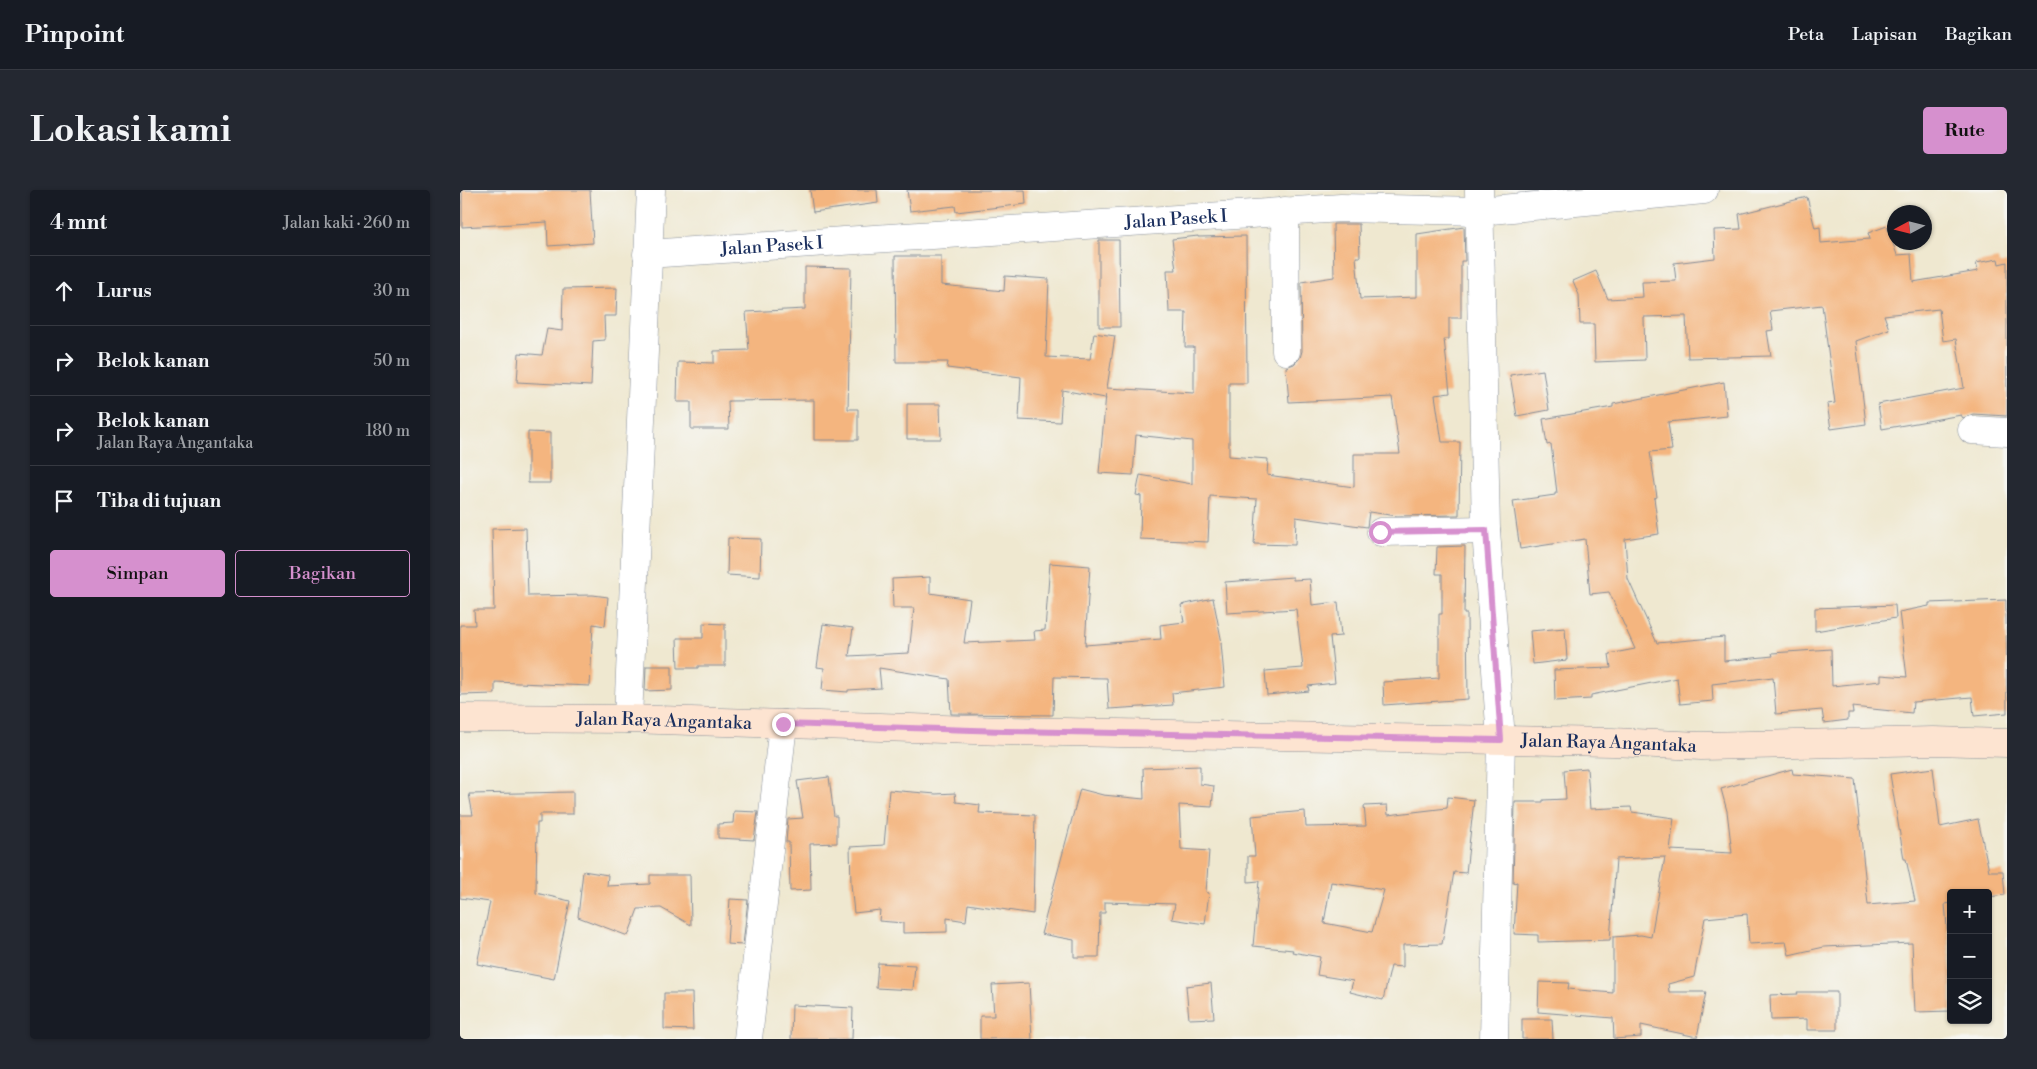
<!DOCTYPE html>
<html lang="id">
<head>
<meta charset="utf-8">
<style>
	:root { --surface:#171b24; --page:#242831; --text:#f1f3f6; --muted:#9ea1a6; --line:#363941; --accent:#d690ce }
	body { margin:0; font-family:"Libre Bodoni",serif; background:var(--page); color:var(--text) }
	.controls { position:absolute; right:15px; bottom:15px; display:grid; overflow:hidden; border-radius:5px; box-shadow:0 1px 4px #0004 }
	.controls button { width:45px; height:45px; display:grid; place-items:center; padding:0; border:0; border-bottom:1px solid var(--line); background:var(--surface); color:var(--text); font:25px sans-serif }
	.compass { position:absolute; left:1427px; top:15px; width:45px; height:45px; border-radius:50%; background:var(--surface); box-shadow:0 1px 4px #0004; rotate:263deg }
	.stop { position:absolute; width:15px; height:15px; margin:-11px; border:4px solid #d690ce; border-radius:50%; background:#fff }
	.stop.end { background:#d690ce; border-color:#fff; box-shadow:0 1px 5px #0008 }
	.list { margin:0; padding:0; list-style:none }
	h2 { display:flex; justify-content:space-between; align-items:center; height:65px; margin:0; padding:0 20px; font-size:21px }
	h2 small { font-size:16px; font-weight:400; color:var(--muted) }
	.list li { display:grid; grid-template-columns:32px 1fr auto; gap:15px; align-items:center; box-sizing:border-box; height:70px; padding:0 20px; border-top:1px solid var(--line) }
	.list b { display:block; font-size:19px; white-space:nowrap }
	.list p { margin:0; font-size:16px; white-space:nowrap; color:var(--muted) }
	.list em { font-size:16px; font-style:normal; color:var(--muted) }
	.actions { display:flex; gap:10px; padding:15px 20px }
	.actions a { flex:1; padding:11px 0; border:1px solid var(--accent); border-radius:5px; text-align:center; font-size:18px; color:var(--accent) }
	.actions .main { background:var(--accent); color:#111 }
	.icon { flex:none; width:28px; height:28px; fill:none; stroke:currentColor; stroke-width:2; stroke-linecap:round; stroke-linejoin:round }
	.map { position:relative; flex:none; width:1547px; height:849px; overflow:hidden; border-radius:5px }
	header { display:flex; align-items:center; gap:30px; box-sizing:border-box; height:70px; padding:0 25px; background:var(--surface); border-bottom:1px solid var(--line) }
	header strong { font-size:24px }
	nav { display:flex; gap:28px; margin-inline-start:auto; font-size:18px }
	.intro { display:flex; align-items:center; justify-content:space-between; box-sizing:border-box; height:120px; padding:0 30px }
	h1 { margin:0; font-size:35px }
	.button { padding:12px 22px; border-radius:5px; background:var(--accent); color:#111; font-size:18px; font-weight:700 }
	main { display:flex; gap:30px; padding:0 30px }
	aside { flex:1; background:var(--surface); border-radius:5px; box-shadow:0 1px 4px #0004 }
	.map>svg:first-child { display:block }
</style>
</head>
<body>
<header>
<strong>Pinpoint</strong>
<nav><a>Peta</a><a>Lapisan</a><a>Bagikan</a></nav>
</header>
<div class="intro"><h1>Lokasi kami</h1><a class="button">Rute</a></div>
<main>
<aside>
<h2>4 mnt<small>Jalan kaki · 260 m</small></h2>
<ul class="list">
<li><svg class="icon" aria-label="ahead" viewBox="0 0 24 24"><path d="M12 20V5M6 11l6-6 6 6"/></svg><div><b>Lurus</b></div><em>30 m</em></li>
<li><svg class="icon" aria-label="right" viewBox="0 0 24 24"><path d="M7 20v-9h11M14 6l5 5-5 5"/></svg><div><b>Belok kanan</b></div><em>50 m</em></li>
<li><svg class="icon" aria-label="right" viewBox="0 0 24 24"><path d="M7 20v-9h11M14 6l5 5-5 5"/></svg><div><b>Belok kanan</b><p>Jalan Raya Angantaka</p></div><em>180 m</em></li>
<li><svg class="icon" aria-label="arrive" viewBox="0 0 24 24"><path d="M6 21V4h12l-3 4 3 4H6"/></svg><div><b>Tiba di tujuan</b></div></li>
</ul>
<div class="actions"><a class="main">Simpan</a><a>Bagikan</a></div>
</aside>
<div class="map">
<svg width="1547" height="849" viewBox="0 0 1547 849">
	<rect width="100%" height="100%" fill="#f6f6f2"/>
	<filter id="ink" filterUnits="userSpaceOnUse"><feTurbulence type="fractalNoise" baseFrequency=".02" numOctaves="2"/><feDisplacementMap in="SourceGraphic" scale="10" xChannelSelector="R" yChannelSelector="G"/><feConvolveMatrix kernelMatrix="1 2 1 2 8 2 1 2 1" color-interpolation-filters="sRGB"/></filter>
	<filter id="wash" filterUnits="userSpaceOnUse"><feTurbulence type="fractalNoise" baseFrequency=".0096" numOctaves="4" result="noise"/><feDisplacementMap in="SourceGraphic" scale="20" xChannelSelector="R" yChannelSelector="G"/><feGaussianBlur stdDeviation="1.12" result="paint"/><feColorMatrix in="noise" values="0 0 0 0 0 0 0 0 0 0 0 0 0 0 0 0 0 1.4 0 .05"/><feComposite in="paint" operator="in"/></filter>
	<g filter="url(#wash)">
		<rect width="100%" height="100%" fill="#efe8d0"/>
		<g id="blocks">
			<g fill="#f4b57f" fill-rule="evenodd">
				<path d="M2,0h128l3,53 -45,3 -1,-24 -85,5z"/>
				<path d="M350,0h67l1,13 -65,9z"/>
				<path d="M447,0h118l1,14 -70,8 -1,-6 -45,5z"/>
				<path d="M1347,7l8,31 5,-1 1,16 49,-4 -2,-6 19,-7 10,29 14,-1 2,28 65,-11 -2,-8 22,-4 1,5 8,-2v154l-34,-2 -10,4 -2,-3 -79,14 -4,-25 86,-16 -8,-49 -13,2 -4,-32 -55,6 5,14 -33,12 10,83 -35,5 -4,-25 8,-1 -13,-98 -52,6 3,19 -6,1 4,25 -83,2 -2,-42 -42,1 1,43 -50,2 -1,-38h-14l-1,-29 -6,-14 23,-10 12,28 35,-2 -1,-15 34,-1 -2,-18 41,-5 -1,-28 27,-1 -2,-15z"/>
				<path d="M873,34h26l1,33h-4l4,42 57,-2v-63l47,-7 1,34h-4v57h-12v21h-5l6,54 -15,2 7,47h18l-1,73 -62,1 -28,-4 -2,15 -71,-10 -1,28 -41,-1 3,-45 -47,-3 -2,46 -68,-3 1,-43 -5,-1 4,-20 52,9v-43l-56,-6 -3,40 -34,-2 7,-79 -1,4 -43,-8 -2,32 -41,-2 2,-43 -74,-9 1,-6h-52l-1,-106h46v29l63,6 1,-15 44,3 -3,78 44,2 4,-26 21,3 -8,52 87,5v-46h-9l1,-35h-17l-2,-42h9l-4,-31 26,-3v1l48,-1 1,147h-18v73l39,3 -1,16 87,12v-33h46l-8,-57 -103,5 -3,-35 8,-3 6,-6 2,-7 -1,-69 33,-5z"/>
				<path d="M639,50h20l1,87h-21z"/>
				<path d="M345,77l46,1 -3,141h10v31h-44v-40l-86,1 1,28h-38v-27h-14l1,-40 36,1v-12l35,-1 -3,-38 59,-3z"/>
				<path d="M157,98l-1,28h-12l1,24 -12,1 -2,45 -74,-4 2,-29 23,2 5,-26 15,2 1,-42z"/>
				<path d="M1083,180l6,40 -32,6 -7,-41z"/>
				<path d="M1264,192l3,34 -59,6 4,28 -22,2 7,45 -3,1 5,36 -34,5 3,40 29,64 67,-6v24l49,-5 -1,-3 59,-4 1,37 49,-5v-6l26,2 -8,-65 30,-6v-3l77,-3 1,113 -33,3 -2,-19 -59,5 -1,11 -60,-6 1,6h-5v7l-24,3 -2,-13 -46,4 -3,-37 -61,7 1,17 -33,3 -3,-26 -86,17v4l-36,2 -1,-31 57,-2 -2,-14 26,-5 -26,-57 -19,2 -5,-55 -65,10 -7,-48 42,-6v-2h2l-6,-49 -4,1 -4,-26 70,-12v-3z"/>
				<path d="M447,214h33l1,35h-34z"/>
				<path d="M68,242l22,1v50h-22z"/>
				<path d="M66,338l2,68 65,-1 15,2 -3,29 -12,-2 -3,62 -95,-4v12l-35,1v-70h15l-1,-15h20l-2,-81z"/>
				<path d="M268,348l33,1 -1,38 -33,-2z"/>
				<path d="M1005,356l-1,68h3l1,85 -84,6 -1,-23 56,-4v-64h3v-40h-6l1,-27z"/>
				<path d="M590,373l40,3 -5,79 76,-6 -1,-14 24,-3 -3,-17 32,-7 9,45h-1l4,44 -53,6 1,12 -64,4 -2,-31 -53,-1 -1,38 -102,-1 -2,-35 -70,-11 2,20 -33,2v2l-26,-2 2,-22 -7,-1 6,-43 30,4 -4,28 60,-3 5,-45h-21l-1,-29 38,-2v16l40,6 -6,44 71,-3 -1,-9 11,-1z"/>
				<path d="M833,387v3l17,-1 2,26 26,-3 3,34 -11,1 5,46 -27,3 1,5 -42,4 -2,-24 38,-3 -7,-59 -69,4 -2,-31z"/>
				<path d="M1435,415l1,13 -81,13v-23z"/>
				<path d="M243,433l22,1v42h-27v2h-20l-1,-30h26z"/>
				<path d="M1105,438l2,32 -34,4 -3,-33z"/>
				<path d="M186,476h26v24l-27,1z"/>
				<path d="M740,576v18l14,2 -2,21 -33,-2 2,44 28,2 -3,41 3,1 -4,31 -33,-5 3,-15 -70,-2v11h-5l-1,44h-25v-17l-33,-6 39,-145 23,6 41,4 -1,-31z"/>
				<path d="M1127,578l3,41 41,-2 1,5 42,6 -4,32 62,3 -5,-42 -6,-22 71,-20 1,5 62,5 13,126 47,-4 -9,-42h-2l-14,-85 43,-6 7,59 38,-8 11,52h14l2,24 -17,2v-4h-37v10l-6,1 6,68v39l-36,1 -3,-69 -88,4 -35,8 -3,-13 -37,2 -2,-30 -42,4 -11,59 -26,7 1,8h37l-9,45 -56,-12v12l-27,2 -1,-21 -75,-6 1,-30 30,1 -1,6 45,4v-56l28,-2 10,2 14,-80 -49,2 -6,81 -72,2v-7l-24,-1 3,-52 -4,1 2,-81h28v-2l23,-1 -2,-29z"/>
				<path d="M369,587l5,39h3v27l-27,1 1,46 -21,1 -1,-49h-3l2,-23 15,-1 -6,-37z"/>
				<path d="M429,600l47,4 19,-1 1,9 24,3 -1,8 56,2 -2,99 -65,-10 -2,17 -19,-3v14l-44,1v-10l-24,-2 1,-11 -26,3 -3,-29 -1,-37 34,-2z"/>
				<path d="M113,602v22h-33v9h-3l-1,70 34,8 -16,78 -77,-15 13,-62 -30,-4v-83h13l-4,-21z"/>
				<path d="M988,607l26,3 -8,73 -12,-1 -12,72 -39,1v22l-12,-1 -8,34 -33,-8 3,-11 -36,-6 3,-18 -28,-5 1,-2 -40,-4 6,-65 -11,1v-26h7l-3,-40 53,-5 1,16 60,-1 -2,-20 23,-1 1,10 59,-7zM871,692l53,8 -12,42 -48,-9z"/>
				<path d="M274,621l24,1 -4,28 -36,-2v-14l15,-1z"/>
				<path d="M123,681l25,4 -1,11 43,-2v-9h40l1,50 -30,-17 -23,1 -10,27 -50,-19z"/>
				<path d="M270,709l18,1 -5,45 -16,-1z"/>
				<path d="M418,773l37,2 -2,25 -37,-2z"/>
				<path d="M569,793l3,56h-52v-23h14l-2,-31z"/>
				<path d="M751,793l3,35 -25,1 -3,-33z"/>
				<path d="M1337,802h40v38h-30v-11l-36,1 -1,-25 28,-1z"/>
				<path d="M204,803h28l1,37 -29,-1z"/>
				<path d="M332,815l61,3 -1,31h-61z"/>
				<path d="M1062,829h30l1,20h-31z"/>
			</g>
		</g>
	</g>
	<g filter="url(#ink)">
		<use href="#blocks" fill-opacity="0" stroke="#858c97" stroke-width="1"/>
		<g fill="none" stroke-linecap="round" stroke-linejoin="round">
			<g stroke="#858c97" stroke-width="29">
				<g id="street">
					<path d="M1019,0l7,340 15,210 -7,299"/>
					<path d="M825,21l1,140"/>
					<path id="s1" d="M187,64l694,-46 139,3 224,-21"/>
					<path d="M1512,240l35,2"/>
					<path d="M921,342l105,-2"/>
					<path d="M168,529l23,-529"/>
					<path d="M288,849l35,-315"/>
				</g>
			</g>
			<g stroke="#858c97" stroke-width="29">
				<g id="secondary">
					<path id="s2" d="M0,528l168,1 376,12 608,11 89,4 232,-5 74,2"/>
				</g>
			</g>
			<use href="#street" stroke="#fff" stroke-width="28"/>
			<use href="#secondary" stroke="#fde4d1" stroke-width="28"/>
		</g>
	</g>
	<g fill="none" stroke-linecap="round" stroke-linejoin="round" filter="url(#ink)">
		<path stroke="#d690ce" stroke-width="6" d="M323,534l221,7 497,9 -15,-210 -106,2"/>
	</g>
	<g text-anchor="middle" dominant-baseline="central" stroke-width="4" stroke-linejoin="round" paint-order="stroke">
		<g font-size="18" fill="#1b2f5e" stroke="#f6f6f2">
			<text stroke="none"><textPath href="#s1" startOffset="530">Jalan Pasek I</textPath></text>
			<text stroke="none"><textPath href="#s1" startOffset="125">Jalan Pasek I</textPath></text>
			<text stroke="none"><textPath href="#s2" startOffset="204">Jalan Raya Angantaka</textPath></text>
			<text stroke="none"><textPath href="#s2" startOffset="1149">Jalan Raya Angantaka</textPath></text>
		</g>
	</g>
</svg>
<div class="controls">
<button>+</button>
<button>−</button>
<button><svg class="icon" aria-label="layers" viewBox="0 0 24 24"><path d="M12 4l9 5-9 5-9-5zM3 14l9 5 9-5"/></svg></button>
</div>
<svg class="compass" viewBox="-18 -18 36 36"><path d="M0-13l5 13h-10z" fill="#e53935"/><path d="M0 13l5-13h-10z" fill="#9ea1a6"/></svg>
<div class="stop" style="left:920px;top:342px"></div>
<div class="stop end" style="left:323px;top:534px"></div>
</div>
</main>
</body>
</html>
